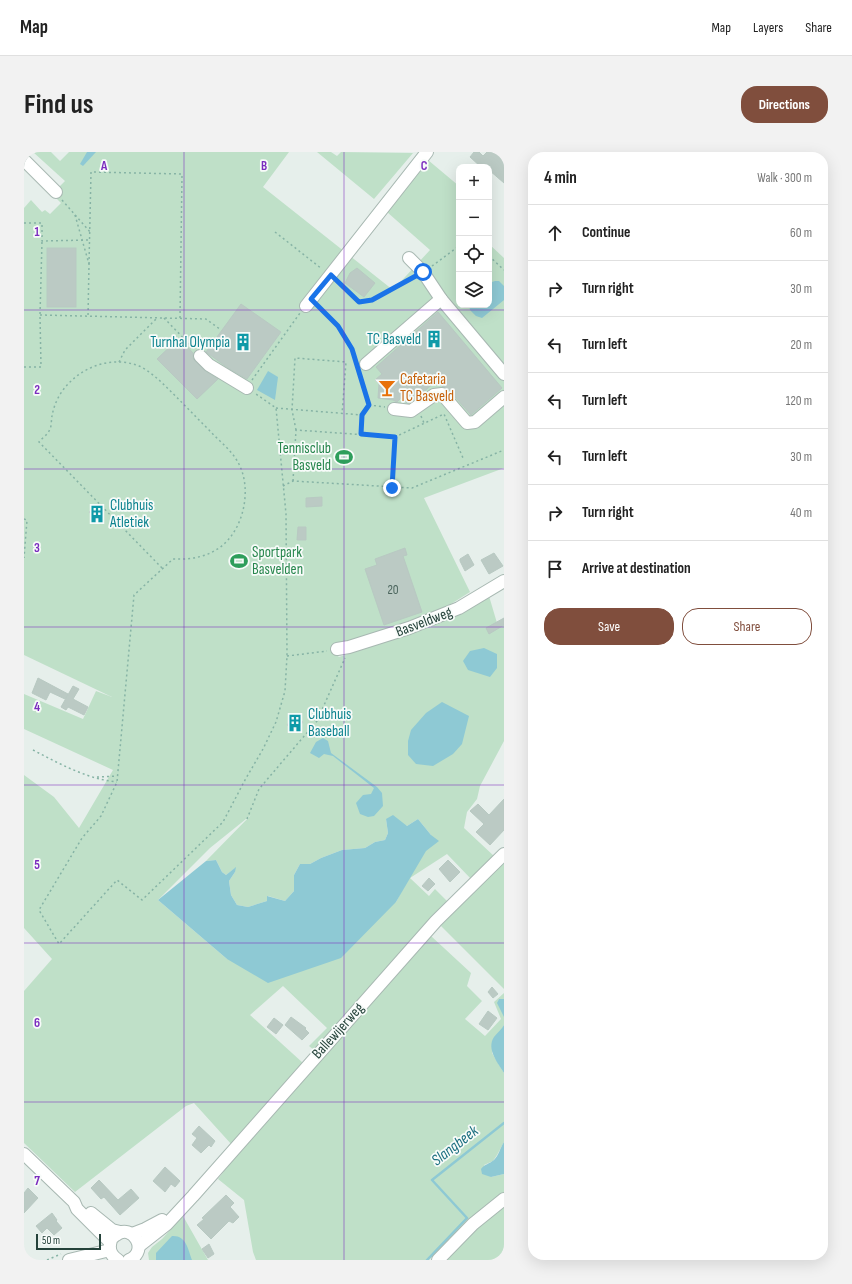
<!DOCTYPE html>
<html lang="en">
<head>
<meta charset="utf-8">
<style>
	:root { --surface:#fff; --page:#f2f2f2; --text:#222; --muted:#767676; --line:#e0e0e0; --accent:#804e3d }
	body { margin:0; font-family:"Sofia Sans Condensed",sans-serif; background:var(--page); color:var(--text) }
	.controls { position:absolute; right:12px; top:12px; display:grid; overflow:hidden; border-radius:8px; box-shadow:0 4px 16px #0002 }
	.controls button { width:36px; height:36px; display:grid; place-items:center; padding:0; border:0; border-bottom:1px solid var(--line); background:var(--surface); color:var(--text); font:20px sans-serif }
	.scale { position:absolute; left:12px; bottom:10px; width:65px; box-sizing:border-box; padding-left:4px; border:2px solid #24423a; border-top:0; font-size:11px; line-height:14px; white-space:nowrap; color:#24423a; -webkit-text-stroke:3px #f7fbf9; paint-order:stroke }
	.stop { position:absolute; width:12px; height:12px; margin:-9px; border:3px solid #1a73e8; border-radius:50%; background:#fff }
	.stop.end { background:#1a73e8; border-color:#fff; box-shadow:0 1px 4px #0008 }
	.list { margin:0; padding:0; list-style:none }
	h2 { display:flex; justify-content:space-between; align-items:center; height:52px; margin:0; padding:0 16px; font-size:17px }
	h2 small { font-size:13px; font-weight:400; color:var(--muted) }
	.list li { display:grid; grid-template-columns:26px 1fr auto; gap:12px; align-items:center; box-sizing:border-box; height:56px; padding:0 16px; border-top:1px solid var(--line) }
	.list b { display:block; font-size:15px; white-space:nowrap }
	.list em { font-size:13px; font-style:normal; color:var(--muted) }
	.actions { display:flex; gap:8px; padding:12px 16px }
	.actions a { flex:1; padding:9px 0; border:1px solid var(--accent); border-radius:16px; text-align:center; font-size:14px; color:var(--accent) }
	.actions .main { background:var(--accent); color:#fff }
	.icon { flex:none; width:22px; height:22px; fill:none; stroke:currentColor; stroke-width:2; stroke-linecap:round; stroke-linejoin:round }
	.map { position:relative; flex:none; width:480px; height:1108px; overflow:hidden; border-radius:16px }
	header { display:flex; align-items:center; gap:24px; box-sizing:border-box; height:56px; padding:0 20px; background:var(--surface); border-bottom:1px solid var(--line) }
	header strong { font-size:19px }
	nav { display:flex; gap:22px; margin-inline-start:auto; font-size:14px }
	.intro { display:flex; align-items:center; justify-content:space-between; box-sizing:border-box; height:96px; padding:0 24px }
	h1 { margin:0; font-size:28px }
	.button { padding:10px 18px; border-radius:16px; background:var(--accent); color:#fff; font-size:14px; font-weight:700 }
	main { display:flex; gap:24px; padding:0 24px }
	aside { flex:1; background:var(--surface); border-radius:16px; box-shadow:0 4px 16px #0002 }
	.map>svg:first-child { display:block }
</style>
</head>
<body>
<header>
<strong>Map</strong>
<nav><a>Map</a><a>Layers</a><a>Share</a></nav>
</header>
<div class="intro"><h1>Find us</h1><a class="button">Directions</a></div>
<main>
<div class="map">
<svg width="480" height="1108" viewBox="0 0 480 1108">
	<rect width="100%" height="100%" fill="#e6efeb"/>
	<g fill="#bfe0c8" fill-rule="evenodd">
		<path d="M9,0h18l9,9 9,-9h220l-26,35 130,103 37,-40 -43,-38 41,-52 31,26v119h30v-61l15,14v210l-80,30 46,94 -27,17 -113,40 9,8 73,-24 77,-37 8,27h7v118l-24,45 -3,13 -10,13 -3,16 31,29 -23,23 -25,-26 -37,24 19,18 6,-7 14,14 -135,147 -5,-4 18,-18 -44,-42 -33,29 53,48 -71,82 -38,-42 -8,3 -111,86 -51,-49v-152l28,-32 -28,-31v-153l30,22 25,31 34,-58 -89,-41v-35l59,25 13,-28 16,6 -88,-42v-447l7,-8 11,12 3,-2 5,4 11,-11 -5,-5 6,-6 -4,-4 7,-7zM227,663l-45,46 10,-1 6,12 4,3 9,-7v4l-6,9 2,14 6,10 11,2 19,-6 1,-5 17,5 9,-10v-16l6,-11h10l11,-6 21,-8 23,-2 10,-6 10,-2 3,-7 -2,-14 21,7 11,-7 13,16 -35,67 -169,57 -69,-59 52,-52z"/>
		<path d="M293,0h14l6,4 4,-4 72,1 -39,46z"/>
		<path d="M480,708v129l-63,-63 1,-3z"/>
		<path d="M407,784l40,37 -4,13 15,15 -17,18 20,17 16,-17 -7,-17 10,-9v6h-5l-1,4 6,12v10l-12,28 12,20v69l-7,13 -4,6 -9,4 7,12 13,-3v20l-42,33 -33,33h-173l-3,-8 -9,-52 -26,-21 38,-49 171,-193z"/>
		<path d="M480,1053v55h-61l32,-32z"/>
		<path d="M159,1064l25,44h-59l-1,-7 4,-6 10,-8z"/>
	</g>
	<g fill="#8ec9d4">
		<path d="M63,0h9l-13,14 -3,-2z"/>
		<path d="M471,129h4l5,5v14l-22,18 -6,-2 -6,-6 -1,-5h20v-22z"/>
		<path d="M244,219l10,6 -3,23 -18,-10z"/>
		<path d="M460,496l13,6v14l-7,9 -22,-7 -5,-9 7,-10z"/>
		<path d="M418,550l27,14 -7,28 -9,10 -20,12 -17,-2 -8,-9v-14l3,-11 15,-17z"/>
		<path d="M299,586l5,3 3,12 46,34 5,6 1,13 -9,10 -6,1 -8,-3 -4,-11 7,-8 8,-1 3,-6 -41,-32 -9,-2 -5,4 -9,-5 6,-11z"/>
		<path d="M369,663l14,11 11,-7 13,16 8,6 -13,10 -30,51 -55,56 -73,25 -41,-24 -69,-59 48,-39 10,-1 6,12 4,3 10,-8 -1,5 -6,9 2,14 6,10 11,2 19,-6v-5l18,5 9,-10v-16l6,-11h10l11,-6 21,-8 23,-2 10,-6 10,-2 3,-7 -2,-14z"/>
		<path d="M475,847h5v18l-7,-14z"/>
		<path d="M480,873v48c-6,-10 -18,-24 -10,-36 3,-4 8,-8 10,-12z"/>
		<path d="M480,990v32l-13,3 -9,-3 -1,-5c4,-5 8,-5 13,-9 5,-5 6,-12 10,-18z"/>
		<path d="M148,1084c14,-1 16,13 20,24h-36v-7z"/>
	</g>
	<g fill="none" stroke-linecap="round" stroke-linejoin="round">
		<path stroke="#8ec9d4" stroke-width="2.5" d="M403,1108l40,-42 -35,-38 72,-57"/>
	</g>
	<g fill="#bbcac4" stroke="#b8c9c2">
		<path d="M450,0h5l4,4 4,-4h17v31l-15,-13v-3h-8l-11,-10z"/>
		<rect x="23" y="96" width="29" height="59"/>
		<path d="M333,116l18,15 -11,14 -19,-14 5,-10z"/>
		<path d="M217,152l40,28 -34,47 -19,-11 -22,-16z"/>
		<path d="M414,160l64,76 -31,27 -23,-26 -5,-2 -6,-7 -18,16 -10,7h-2l-5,-6 -5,5 -4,-2 -15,-2 1,-14 -4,-4 7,-6 -6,-7z"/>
		<path d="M155,186l14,15v5l2,3 10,10 13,8 -21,20 -40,-40z"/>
		<path d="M298,345v9l-16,1v-9z"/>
		<path d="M72,354l8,10 -7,5 -8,-9z"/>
		<path d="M274,375h8v13h-9z"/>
		<path d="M381,396l2,7 -4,1 19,56 -38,13 -19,-56 12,-4 -2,-6z"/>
		<path d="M470,401l9,13 -14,8 -8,-14z"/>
		<path d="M444,402l6,11 -9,6 -5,-10v-2z"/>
		<path d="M480,466v7l-15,9 -3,-6z"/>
		<path d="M14,526l30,16 -3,5 -15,-7 -4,8 -14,-7z"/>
		<path d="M49,534l6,3 -6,10 15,8 -4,8 -16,-8 -2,3 -5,-3z"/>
		<path d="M271,563l8,7 -8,10 -8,-7z"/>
		<path d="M480,647v31l-14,15 -14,-13 8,-8 -14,-13 8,-7 11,11z"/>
		<path d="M424,708l12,12 -10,10 -11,-13z"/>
		<path d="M405,726l6,6 -7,7 -6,-5z"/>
		<path d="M468,835l6,7 -5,4 -5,-6z"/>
		<path d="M464,859l9,7 -9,12 -9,-6z"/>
		<path d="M267,865l15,11 -1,1 4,4 -7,7 -17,-15z"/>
		<path d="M250,866l9,7 -7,9 -9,-7z"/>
		<path d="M175,974l16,15 -4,6 -2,-2 -8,8 -9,-8 5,-7 -5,-4z"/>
		<path d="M141,1015l15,14 -5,6 -4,-3 -6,8 -12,-11z"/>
		<path d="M75,1028l19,20 13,-11 8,9 -19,17 -16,-18 -3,2 -10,-11z"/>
		<path d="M4,1036l10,10 -14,15v-20z"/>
		<path d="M202,1043l8,8 -4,4 9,10 -6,6 -4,-2 -18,18 -14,-14 7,-6 -2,-1z"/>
		<path d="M28,1061l5,7 -1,1 6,7 -8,7 -7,-7 -5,5 -6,-7z"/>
		<path d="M185,1092l5,10 -6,4 -6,-9z"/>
	</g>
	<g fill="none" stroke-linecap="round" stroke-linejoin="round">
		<g stroke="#a8b8b2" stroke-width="14">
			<g id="minor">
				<path d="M0,8l32,32"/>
				<path d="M385,106l14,14 18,27 63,75"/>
				<path d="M282,154l121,-154"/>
				<path d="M176,204l9,9 38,23"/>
				<path d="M342,212l75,-65"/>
				<path d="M370,257l17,2 23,-16 8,-1 25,29 8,-1 29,-25"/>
				<path d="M313,497l12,-2 60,-19 50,-20 45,-27"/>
				<path d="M0,1002l50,48 3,7 33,33"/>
				<path d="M67,1061l21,17 8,2"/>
				<path d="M108,1082l13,-5 17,-9"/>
				<path d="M115,1094l28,-22 26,-28 243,-275 68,-67"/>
				<path d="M45,1108l41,-10"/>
				<path d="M94,1108c-5,-3 -9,-8 -8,-15 0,-4 2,-8 6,-10 16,-13 34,16 13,25"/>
				<path d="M414,1108l35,-36 31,-25"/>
			</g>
		</g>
		<g stroke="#86b3a5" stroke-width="1.5" stroke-dasharray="2 3" stroke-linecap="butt">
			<path d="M38,48l28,32"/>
			<path d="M51,63l14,49 -1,53"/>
			<path d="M0,71h18v18l48,-1"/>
			<path d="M251,80l47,37"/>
			<path d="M465,104l15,14"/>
			<path d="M65,112l2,-92 91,2 -2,144"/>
			<path d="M408,114l27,-20"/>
			<path d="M313,129l22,21 12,-2 44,-23"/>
			<path d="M295,155c17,17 29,31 37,54"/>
			<path d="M16,163l166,4 15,11"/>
			<path d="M140,166l29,30"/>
			<path d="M95,210l6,-12 33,-33"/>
			<path d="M0,215h17l-1,-52 2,-74"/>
			<path d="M336,220l2,14 7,19"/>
			<path d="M228,228l48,-67"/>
			<path d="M345,253l16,2"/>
			<path d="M252,256l86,7"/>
			<path d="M397,264l3,7"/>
			<path d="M272,278l-4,-20 3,-52 51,4 -4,52"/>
			<path d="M337,283l1,-20 7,-10"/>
			<path d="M269,329l3,-51 99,7 49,-23 19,44"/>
			<path d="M259,334l10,-5 119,7 92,-38"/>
			<path d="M368,335l3,-50"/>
			<path d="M0,367l3,1 -3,38"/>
			<path d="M138,416l-123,-126c3,-4 8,-7 10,-11 3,-4 2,-11 3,-15 1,-6 3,-12 6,-18 15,-28 50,-44 81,-32 7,3 14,9 20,14 17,16 33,33 50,50 9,10 20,18 27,29 14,21 11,52 -2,73 -14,22 -36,28 -61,27l-39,36 -17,187 -16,34 -19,22 -43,72 20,34 58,-64 25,20 81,-78 22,-42 18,-31 13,-27 9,-31 2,-35 -1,-142 -10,-106 -20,-14"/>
			<path d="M263,504l40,-5"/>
			<path d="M9,598c27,14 54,29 84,32"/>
			<path d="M73,625l20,-1"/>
			<path d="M223,667l12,-30 58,-68 28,-63"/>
			<path d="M23,1108l14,-6"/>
		</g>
		<use href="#minor" stroke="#fff" stroke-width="12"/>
	</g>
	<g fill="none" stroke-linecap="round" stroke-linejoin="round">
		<path stroke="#1a73e8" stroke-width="5" d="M368,336l3,-51 -34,-3 1,-19 7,-10 -17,-56 -14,-23 -27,-27 20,-24 28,27 13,-2 51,-28"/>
	</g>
	<path fill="none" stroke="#7b2cbf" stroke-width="1" stroke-opacity="0.55" d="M160,0v1108M320,0v1108M0,158h480M0,317h480M0,475h480M0,633h480M0,791h480M0,950h480"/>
	<defs>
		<g id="building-bare" transform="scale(1.38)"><path d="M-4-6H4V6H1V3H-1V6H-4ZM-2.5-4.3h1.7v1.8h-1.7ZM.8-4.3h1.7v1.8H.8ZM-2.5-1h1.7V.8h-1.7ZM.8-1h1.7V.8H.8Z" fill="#0f9aa8" stroke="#f7fbf9" stroke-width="2.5" paint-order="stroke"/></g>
		<g id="bar-bare" transform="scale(1.38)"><path d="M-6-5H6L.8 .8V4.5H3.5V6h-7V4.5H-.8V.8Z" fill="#e8710a" stroke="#f7fbf9" stroke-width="2.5" paint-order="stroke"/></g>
		<g id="stadium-bare" transform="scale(1.38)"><path d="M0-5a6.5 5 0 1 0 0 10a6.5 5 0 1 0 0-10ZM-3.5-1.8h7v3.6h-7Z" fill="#2e9e5b" stroke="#f7fbf9" stroke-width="2.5" paint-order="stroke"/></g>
	</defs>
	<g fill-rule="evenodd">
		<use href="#building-bare" x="410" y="187"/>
		<use href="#building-bare" x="219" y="190"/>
		<use href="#bar-bare" x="363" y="236"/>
		<use href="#stadium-bare" x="320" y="305"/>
		<use href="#building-bare" x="73" y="362"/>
		<use href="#stadium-bare" x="215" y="409"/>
		<use href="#building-bare" x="271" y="571"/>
	</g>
	<g text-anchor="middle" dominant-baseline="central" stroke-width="3.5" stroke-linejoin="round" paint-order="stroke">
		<g font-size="13" fill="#4a645c">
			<text x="369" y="438">20</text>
		</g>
		<g font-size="15" fill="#0d838f" stroke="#f7fbf9" text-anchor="end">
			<text x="397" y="187">TC Basveld</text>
			<text x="206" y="190">Turnhal Olympia</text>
			<text x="86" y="353" text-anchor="start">Clubhuis<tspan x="86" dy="17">Atletiek</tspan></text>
			<text x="284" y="562" text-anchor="start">Clubhuis<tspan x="284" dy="17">Baseball</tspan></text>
		</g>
		<g font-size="15" fill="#c56008" stroke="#f7fbf9" text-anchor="start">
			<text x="376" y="227">Cafetaria<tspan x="376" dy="17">TC Basveld</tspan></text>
		</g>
		<g font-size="15" fill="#27864d" stroke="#f7fbf9" text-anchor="end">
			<text x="307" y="296">Tennisclub<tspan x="307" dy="17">Basveld</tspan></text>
			<text x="228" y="400" text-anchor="start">Sportpark<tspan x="228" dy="17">Basvelden</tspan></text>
		</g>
		<g font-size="15" fill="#24423a" stroke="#f7fbf9">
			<text transform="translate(400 470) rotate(-21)">Basveldweg</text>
			<text transform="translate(314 879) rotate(-48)">Ballewijerweg</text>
		</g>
		<g font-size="16" font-style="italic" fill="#1c6f80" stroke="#f7fbf9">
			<text transform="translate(431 994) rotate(-38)">Slangbeek</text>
		</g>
	</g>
	<g font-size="13" text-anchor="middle" font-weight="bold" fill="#7b2cbf" stroke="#f7fbf9" stroke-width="3.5" stroke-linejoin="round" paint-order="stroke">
		<text x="80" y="18">A</text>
		<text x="240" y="18">B</text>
		<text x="400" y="18">C</text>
		<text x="13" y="84">1</text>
		<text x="13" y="242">2</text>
		<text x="13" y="400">3</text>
		<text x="13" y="559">4</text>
		<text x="13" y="717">5</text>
		<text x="13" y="875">6</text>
		<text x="13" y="1033">7</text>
	</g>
</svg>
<div class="controls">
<button>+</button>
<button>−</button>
<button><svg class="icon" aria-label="locate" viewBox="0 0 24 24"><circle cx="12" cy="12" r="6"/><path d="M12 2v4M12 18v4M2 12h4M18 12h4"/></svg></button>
<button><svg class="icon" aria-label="layers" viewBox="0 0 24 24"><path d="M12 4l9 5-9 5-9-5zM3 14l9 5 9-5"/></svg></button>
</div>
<div class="scale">50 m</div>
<div class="stop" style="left:399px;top:120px"></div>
<div class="stop end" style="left:368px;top:336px"></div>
</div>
<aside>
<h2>4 min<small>Walk · 300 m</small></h2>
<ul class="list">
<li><svg class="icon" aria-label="ahead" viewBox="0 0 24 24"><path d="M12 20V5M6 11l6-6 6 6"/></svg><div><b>Continue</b></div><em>60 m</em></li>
<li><svg class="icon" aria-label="right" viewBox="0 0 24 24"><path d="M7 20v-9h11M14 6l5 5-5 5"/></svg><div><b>Turn right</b></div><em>30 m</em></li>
<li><svg class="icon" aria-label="left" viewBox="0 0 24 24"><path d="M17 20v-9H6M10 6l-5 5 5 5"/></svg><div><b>Turn left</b></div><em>20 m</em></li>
<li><svg class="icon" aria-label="left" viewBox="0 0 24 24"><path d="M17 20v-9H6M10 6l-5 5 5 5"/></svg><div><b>Turn left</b></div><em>120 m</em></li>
<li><svg class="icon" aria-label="left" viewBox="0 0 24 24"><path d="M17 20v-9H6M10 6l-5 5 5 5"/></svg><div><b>Turn left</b></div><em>30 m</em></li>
<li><svg class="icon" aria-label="right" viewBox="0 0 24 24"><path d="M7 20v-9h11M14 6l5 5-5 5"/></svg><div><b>Turn right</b></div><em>40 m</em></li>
<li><svg class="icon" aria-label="arrive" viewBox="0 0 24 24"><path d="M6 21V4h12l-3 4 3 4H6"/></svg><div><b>Arrive at destination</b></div></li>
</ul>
<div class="actions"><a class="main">Save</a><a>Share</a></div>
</aside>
</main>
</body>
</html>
